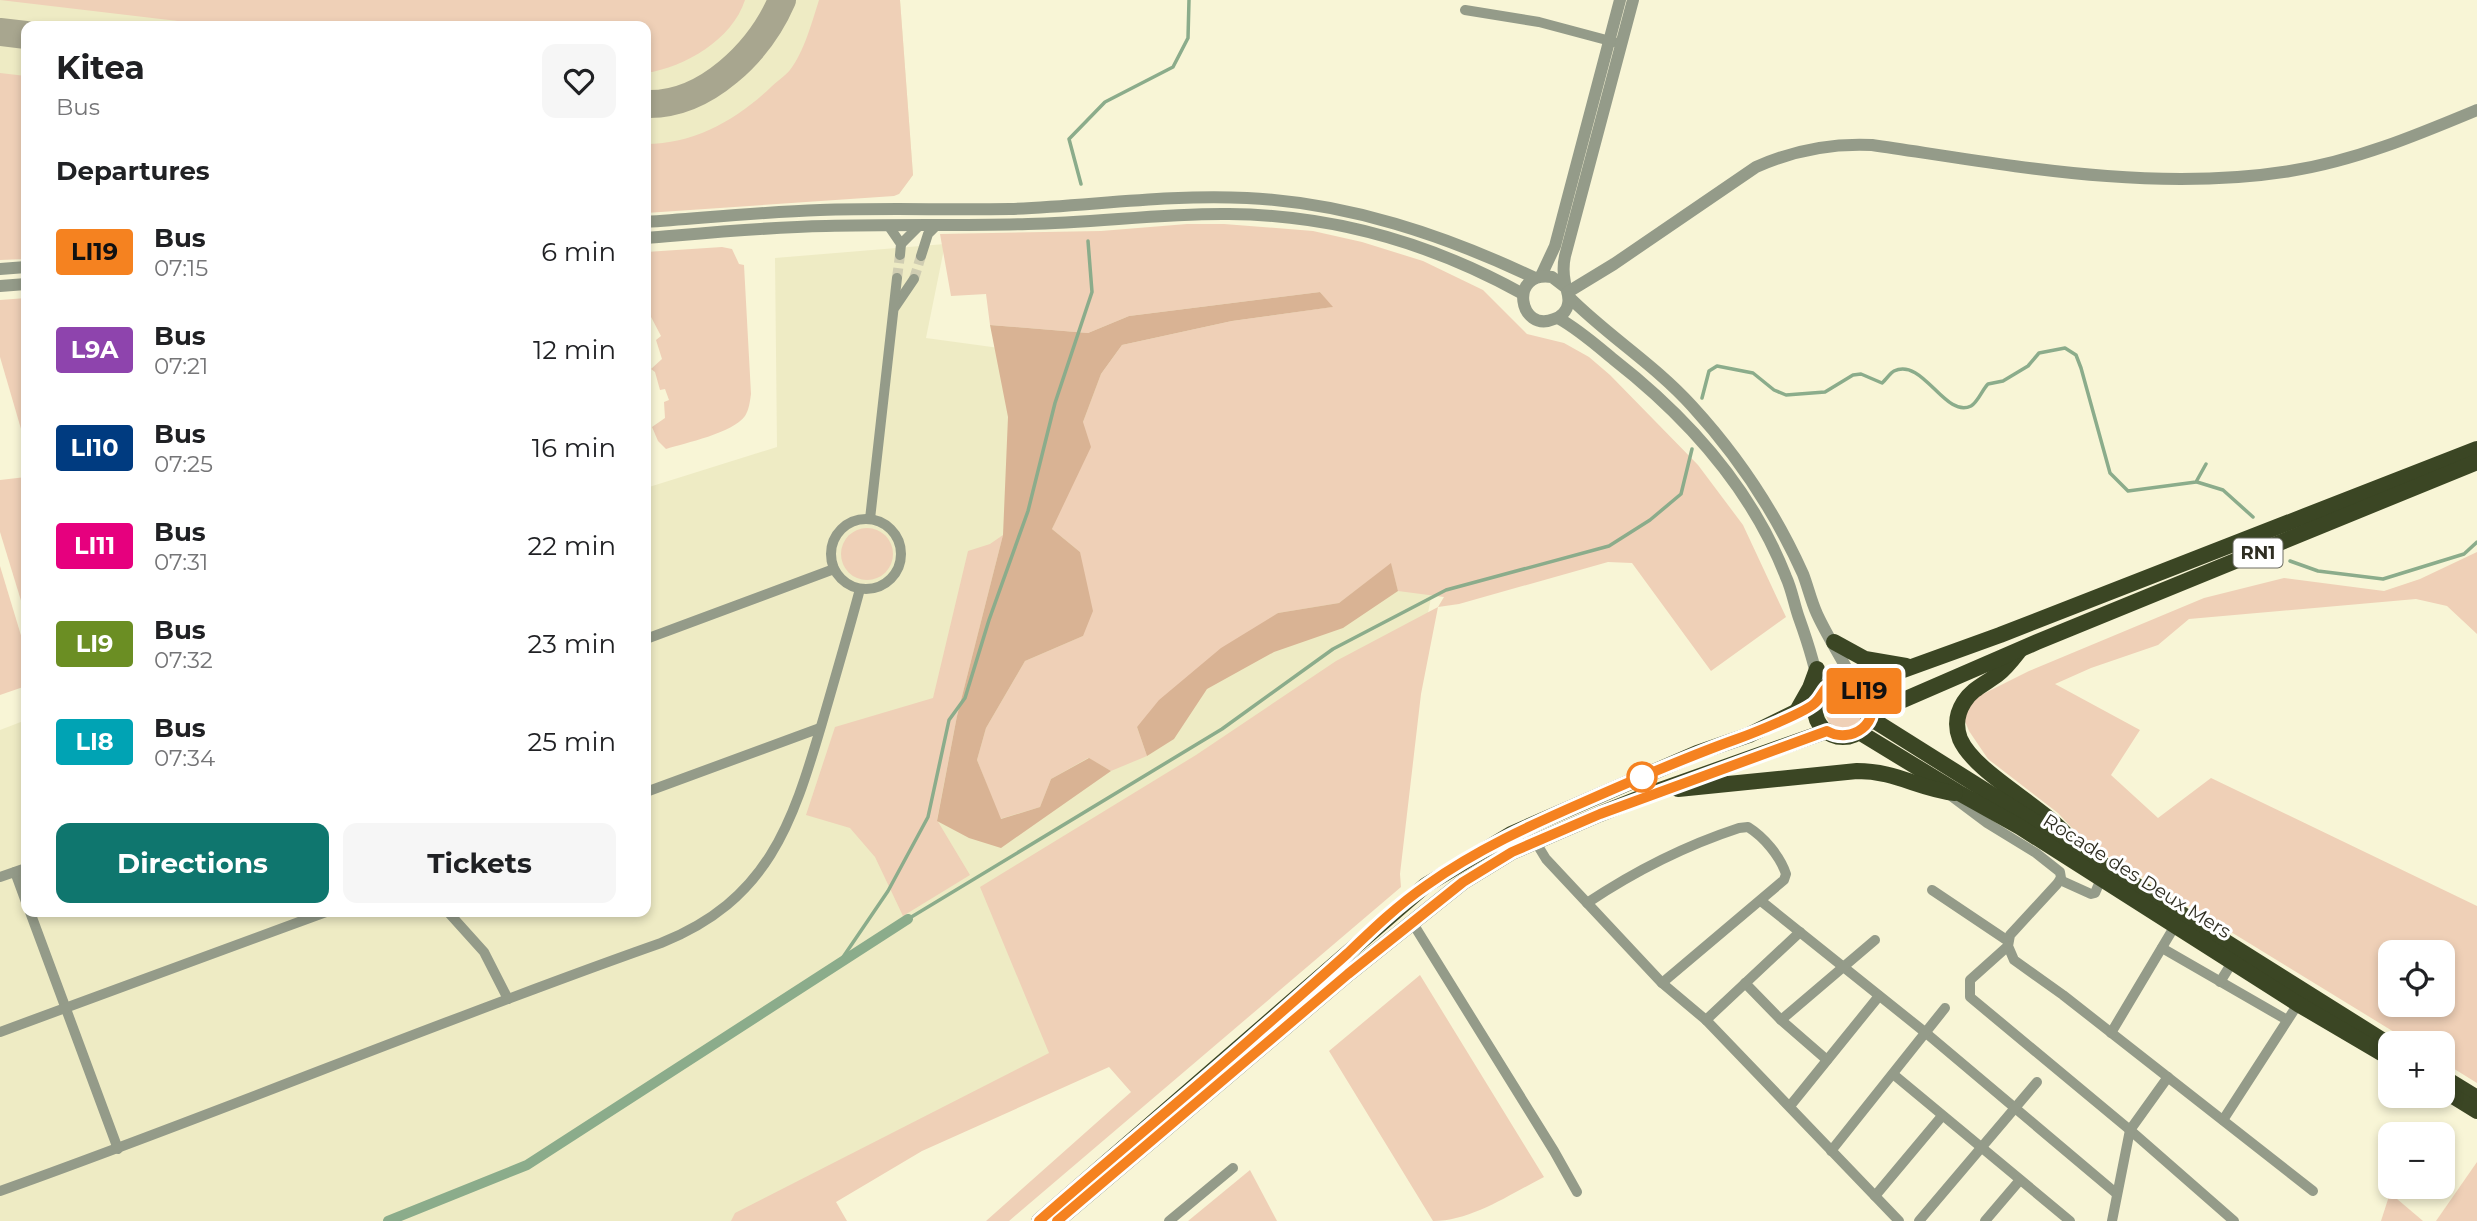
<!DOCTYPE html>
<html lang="en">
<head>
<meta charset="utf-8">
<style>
	:root { --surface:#fff; --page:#f6f6f6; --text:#202124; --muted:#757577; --accent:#0f766e }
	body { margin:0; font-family:Montserrat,sans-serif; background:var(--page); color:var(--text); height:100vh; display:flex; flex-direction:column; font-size:26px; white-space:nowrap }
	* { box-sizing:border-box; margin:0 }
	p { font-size:23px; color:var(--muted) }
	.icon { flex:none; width:38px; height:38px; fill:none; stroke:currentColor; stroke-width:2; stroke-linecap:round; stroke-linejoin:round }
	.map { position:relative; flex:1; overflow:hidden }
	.side { position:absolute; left:21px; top:21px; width:630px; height:896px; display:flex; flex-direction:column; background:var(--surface); border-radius:14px; box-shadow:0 4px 10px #0003 }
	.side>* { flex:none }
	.badge { padding:0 14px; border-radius:5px; font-size:24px; line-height:46px }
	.fabs { position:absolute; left:2378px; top:940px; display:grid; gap:14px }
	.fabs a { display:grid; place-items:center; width:77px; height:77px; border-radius:14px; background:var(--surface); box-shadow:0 4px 10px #0003; font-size:35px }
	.map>.badge { position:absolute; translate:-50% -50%; box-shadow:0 0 0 4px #fff }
	h2 { padding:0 35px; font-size:26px; line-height:63px }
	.round { display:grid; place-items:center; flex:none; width:74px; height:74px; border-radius:14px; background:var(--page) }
	.headline { display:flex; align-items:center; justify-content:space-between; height:119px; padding:0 35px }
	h1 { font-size:33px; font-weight:700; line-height:52px }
	.cta { display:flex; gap:14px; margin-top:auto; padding:14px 35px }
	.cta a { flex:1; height:80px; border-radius:14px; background:var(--accent); color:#fff; font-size:28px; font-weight:700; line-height:80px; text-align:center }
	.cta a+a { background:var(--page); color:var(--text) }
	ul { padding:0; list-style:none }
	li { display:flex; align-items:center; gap:21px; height:98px; padding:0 35px }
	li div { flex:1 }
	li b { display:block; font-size:26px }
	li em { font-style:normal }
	li .badge { min-width:77px; font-weight:700; text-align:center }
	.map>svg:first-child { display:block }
	.built { fill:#eeebc4 }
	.green { fill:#efd0b7; fill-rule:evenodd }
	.forest { fill:#d9b394 }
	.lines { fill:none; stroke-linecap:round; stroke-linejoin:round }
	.stream { stroke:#8bac8b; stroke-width:3.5 }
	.canal { stroke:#8bac8b; stroke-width:10 }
	.taxiway { stroke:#a8a68f; stroke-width:28 }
	.minor-tunnel { stroke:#d0cdb2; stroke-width:10; stroke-dasharray:10 5; stroke-linecap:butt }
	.minor { stroke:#949b89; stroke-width:10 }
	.tertiary { stroke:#949b89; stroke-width:12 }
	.trunk { stroke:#3b4624; stroke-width:16 }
	.line-casing { stroke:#fff; stroke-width:16 }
	.line { stroke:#f58220; stroke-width:10 }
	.stop-dot { fill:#fff; stroke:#f58220; stroke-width:3.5 }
	.labels { text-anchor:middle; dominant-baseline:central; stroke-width:6; stroke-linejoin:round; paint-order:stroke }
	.shield { fill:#fff; stroke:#6d6d64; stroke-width:2 }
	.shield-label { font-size:18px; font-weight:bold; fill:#2f2e22 }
	.street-label { font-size:19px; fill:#2f2e22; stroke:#fff }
</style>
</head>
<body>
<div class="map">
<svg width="2477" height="1221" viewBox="0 0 2477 1221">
	<rect width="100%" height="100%" fill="#f8f5d6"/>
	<!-- built -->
	<g class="built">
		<path d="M0,0H900L913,175L899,194L646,197V26H26V207H0Z"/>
		<path d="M945,244L926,338L1014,350L1457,469L1428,613L1392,884L746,1221H0V730L26,720V912H646V488L777,447L775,258Z"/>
	</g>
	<!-- green -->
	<g class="green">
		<path d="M0,0H745C732,40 685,67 646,73V26H220Z"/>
		<path d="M819,0H900L913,175L899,194L894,196L646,213V144C694,144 736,120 770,88C776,82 785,76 790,70C804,52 812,22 819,0Z"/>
		<path d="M0,73L26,76V259L0,260Z"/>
		<path d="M1187,224H1224L1313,231L1362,242L1423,261L1483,290L1527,334L1564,343L1589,357L1610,375L1698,465L1743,525L1786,617L1711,671L1632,563L1608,562L1459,604L1438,607L1421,694L1400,874L1401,887L1009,1221H986L1131,1092L1109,1067L922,1151L836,1202L847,1221H731L735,1213L1049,1053L980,887L1196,755L1336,661L1438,607L1444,597L1398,591L1391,564L1339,603L1278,613L1137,727L1147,756L1111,771L1088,758L1051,779L1040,807L1000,819L977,760L986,728L1025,661L1083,636L1080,552L1052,529L1065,498L1083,422L1101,374L1122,345L1232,321L1332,307L1320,292L1129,316L1088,333L990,325L986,294L951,296L940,234L1101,231Z"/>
		<path d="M722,247L732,249L739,264L744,265L751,394C750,401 749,410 745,416C733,433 685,443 666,449L658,441L652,427L665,418L664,402L669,400L665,389L660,390L655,372L651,369L662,359L656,340L661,336L650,315L646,316V252Z"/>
		<path d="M26,298V446L0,357V300Z"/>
		<path d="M26,477V617L0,532V480Z"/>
		<circle cx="867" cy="554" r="26"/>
		<path d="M1003,535L957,716L937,820L970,875L903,916L875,857L850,828L806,815L835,727L933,698L968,551L990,544Z"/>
		<path d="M2477,552V634L2447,606L2416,599L2189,619L2158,645L2091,668L2055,684L2140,730L2111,775L2158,818L2211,778L2477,906V1083L2443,1062V1043H2412L2086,843L2058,813L1988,759L1969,731L1960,709L1979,696L2029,671L2204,598L2284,578L2384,591L2420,579ZM2390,952H2443V1004H2390Z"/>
		<path d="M0,566L26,652V686L0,695Z"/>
		<circle cx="1845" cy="712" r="19"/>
		<path d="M1420,975L1544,1177C1510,1194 1472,1221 1433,1221L1329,1051Z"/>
		<path d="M2477,1162V1221H2436Z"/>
		<path d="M1250,1170L1277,1221H1188Z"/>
		<path d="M2390,1193L2423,1221H2381Z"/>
	</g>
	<!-- forest -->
	<g class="forest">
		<path d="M1320,292L1333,307L1232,321L1122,345L1101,374L1083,422L1091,447L1052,529L1080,552L1093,611L1083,636L1025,661L986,728L977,760L1001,819L1040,807L1051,779L1089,758L1111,771L1001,848L969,838L937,821L957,716L1003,535L1008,417L990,325L1088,333L1129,316Z"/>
		<path d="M1391,563L1398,591L1343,628L1274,652L1207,689L1174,739L1147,756L1137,727L1159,700L1221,648L1278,613L1339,603Z"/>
	</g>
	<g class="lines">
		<!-- stream -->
		<g class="stream">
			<path d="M1081,184L1069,139L1105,102L1173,67L1188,38L1189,0"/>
			<path d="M1702,398L1709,371L1717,366L1753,373L1774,390L1786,395L1825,392L1853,375L1861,374L1882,383C1886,380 1890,373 1894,371C1923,357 1945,419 1971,406C1978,402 1982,390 1988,384L2003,381L2028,366L2039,353L2065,348L2076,355L2081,368L2110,473L2128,491L2196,482L2206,464"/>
			<path d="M2197,482L2223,490L2253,517"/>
			<path d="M2290,561L2318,571L2383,579L2464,554L2477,542"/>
			<path d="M908,919L1222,729L1333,649L1446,590L1609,546L1650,520L1681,494L1692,449"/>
			<path d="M839,963L888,891L928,817L949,720L965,698L989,620L1028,511L1055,403L1092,292L1088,241"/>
		</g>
		<!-- canal -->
		<path class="canal" d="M388,1221L527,1165L908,919"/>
		<!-- taxiway -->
		<g class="taxiway">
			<path d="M0,32L26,35"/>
			<path d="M646,104C706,106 760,51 782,0"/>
		</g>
		<!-- minor-tunnel -->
		<g class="minor-tunnel">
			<path d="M897,278L900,255"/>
			<path d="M914,279L921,256"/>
		</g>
		<!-- minor -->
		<g class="minor">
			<path d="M1465,10L1539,22L1614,42"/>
			<path d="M888,225L901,244L900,255"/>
			<path d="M901,244L920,225"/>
			<path d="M921,256L928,234L937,225"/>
			<path d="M895,307L914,279"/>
			<path d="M870,519L897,278"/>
			<circle cx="866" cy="554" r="35"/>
			<path d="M646,639L834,569"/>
			<path d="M646,792L820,728"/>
			<path d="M1947,793L1987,823L2036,853L2060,872L2061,878L2057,884L2010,935L2008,946L2014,960L2063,995L2313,1191"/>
			<path d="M1535,841L1546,859L1662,983L1706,1020L1899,1221"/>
			<path d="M15,872L26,902"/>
			<path d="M0,877L26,868"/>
			<path d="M2060,880L2091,894L2095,893L2101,879"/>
			<path d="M1932,890L2008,941"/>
			<path d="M1761,901L1926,1033L2117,1194"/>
			<path d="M1587,903C1635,871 1684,846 1739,828L1748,827C1764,837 1780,856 1786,874L1784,880L1662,983"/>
			<path d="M30,912L118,1149"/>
			<path d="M448,912L484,952L508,999"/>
			<path d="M1412,922L1554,1151L1577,1192"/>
			<path d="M2008,946L1970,980V997L2130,1130L2234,1221"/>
			<path d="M2162,948L2287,1020"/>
			<path d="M2220,982L2233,961"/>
			<path d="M1745,983L1781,1020L1827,1060"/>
			<path d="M1706,1020L1800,932"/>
			<path d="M1781,1020L1875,940"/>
			<path d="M0,1032L326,912"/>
			<path d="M2111,1033L2176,924"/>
			<path d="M1893,1074L2070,1221"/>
			<path d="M1790,1106L1879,996"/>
			<path d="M2223,1120L2298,1004"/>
			<path d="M1831,1151L1945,1008"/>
			<path d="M0,1191C222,1112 439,1021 661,943C768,900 792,825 822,723C835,678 848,634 860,589"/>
			<path d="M1875,1196L1942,1116"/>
			<path d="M1169,1221L1233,1168"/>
			<path d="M1919,1221L2037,1082"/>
			<path d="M1985,1221L2020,1180"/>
			<path d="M2112,1221L2130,1130L2168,1077"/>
		</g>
		<!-- tertiary -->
		<g class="tertiary">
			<path d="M646,222C704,218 762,212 820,210C883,208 947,210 1010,209C1089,206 1168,194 1247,198C1349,203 1444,235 1535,278"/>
			<path d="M646,238C706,233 766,227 826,226C893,224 961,226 1028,224C1095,223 1162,213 1229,214C1333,215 1433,244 1523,294"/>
			<path d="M0,269L26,267"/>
			<path d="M1541,276L1555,246L1620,0"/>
			<path d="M0,286L26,284"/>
			<path d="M1565,287L1552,277C1508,270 1519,334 1554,319C1561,317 1567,311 1568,304C1570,296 1566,290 1565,283C1563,273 1563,265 1565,256L1633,0"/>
			<path d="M1568,292L1614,264L1756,167C1794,150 1831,143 1872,145C2009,165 2151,193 2290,171C2355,161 2417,135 2477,110"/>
			<path d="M1569,297C1608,336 1655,365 1692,406C1738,456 1775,512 1803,574C1808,587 1811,601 1817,614C1828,638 1843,660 1855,684"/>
			<path d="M1558,318C1578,329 1595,344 1613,359C1686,416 1752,489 1786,577C1792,590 1794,604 1799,618C1808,643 1816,667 1820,694"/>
		</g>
		<!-- trunk -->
		<g class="trunk">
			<path d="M1834,642L1865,659L1906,666"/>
			<path d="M2019,651C2012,660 2006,668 1997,675C1985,684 1972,689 1964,702C1957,713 1955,726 1960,739C1975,773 2041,805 2068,837"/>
			<circle cx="1843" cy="709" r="28"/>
			<path d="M1859,686L2000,635L2477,449"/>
			<path d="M1797,711L1810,688L1817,669"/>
			<path d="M1871,714L2037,642L2477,462"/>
			<path d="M1870,718L2390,1045"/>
			<path d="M1859,732L1961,794L2020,827L2298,1004L2390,1058"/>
			<path d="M1678,789L1857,771C1896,771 1919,789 1955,793"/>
			<path d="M2443,1077L2477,1098"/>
			<path d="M2443,1090L2477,1111"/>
			<path d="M1039,1221L1426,885L1511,834L1697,753L1749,735L1816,702"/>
			<path d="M1057,1221L1348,974L1463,882L1512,852L1600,814L1660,790L1827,731"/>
		</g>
	</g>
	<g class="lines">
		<!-- line casing -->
		<g class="line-casing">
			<path id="line" d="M1039,1221C1113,1156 1189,1094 1262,1029C1291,1004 1320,978 1348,953C1373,929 1398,905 1427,885C1476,850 1531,825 1586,801C1636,779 1686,757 1737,739C1751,734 1809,711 1816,702C1823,695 1823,687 1834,683C1847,679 1860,684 1867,695C1884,722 1851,745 1827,731L1600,814L1512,852L1463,882L1348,974L1057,1221"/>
		</g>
		<!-- line -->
		<use href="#line" class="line"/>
	</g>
	<!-- markers -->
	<circle class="stop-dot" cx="1642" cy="777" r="14"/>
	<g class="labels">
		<!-- shield labels -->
		<rect class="shield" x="2233.5" y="538.5" width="49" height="29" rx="5"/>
		<g class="shield-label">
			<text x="2258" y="553">RN1</text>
		</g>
		<!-- street labels -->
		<g class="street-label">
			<text transform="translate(2137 876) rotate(32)">Rocade des Deux Mers</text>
		</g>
	</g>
</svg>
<div class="fabs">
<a><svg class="icon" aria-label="locate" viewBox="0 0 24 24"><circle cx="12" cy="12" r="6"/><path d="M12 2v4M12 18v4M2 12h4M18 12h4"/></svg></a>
<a>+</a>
<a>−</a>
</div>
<b class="badge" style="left:1864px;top:691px;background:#f58220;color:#111">LI19</b>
<section class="side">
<div class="headline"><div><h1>Kitea</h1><p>Bus</p></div><a class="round"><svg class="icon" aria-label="heart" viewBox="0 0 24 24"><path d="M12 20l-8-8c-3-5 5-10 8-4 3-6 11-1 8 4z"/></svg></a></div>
<h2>Departures</h2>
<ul>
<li><span class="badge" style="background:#f58220;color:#111">LI19</span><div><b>Bus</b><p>07:15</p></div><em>6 min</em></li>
<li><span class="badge" style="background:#8e44ad;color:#fff">L9A</span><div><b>Bus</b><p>07:21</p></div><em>12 min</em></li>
<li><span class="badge" style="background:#003b80;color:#fff">LI10</span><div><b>Bus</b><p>07:25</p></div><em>16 min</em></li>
<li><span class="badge" style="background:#e6007e;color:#fff">LI11</span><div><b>Bus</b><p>07:31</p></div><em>22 min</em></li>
<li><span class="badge" style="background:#6b8e23;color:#fff">LI9</span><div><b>Bus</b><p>07:32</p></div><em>23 min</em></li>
<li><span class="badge" style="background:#00a3b4;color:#fff">LI8</span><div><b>Bus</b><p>07:34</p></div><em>25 min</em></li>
</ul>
<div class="cta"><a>Directions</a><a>Tickets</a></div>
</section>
</div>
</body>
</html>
